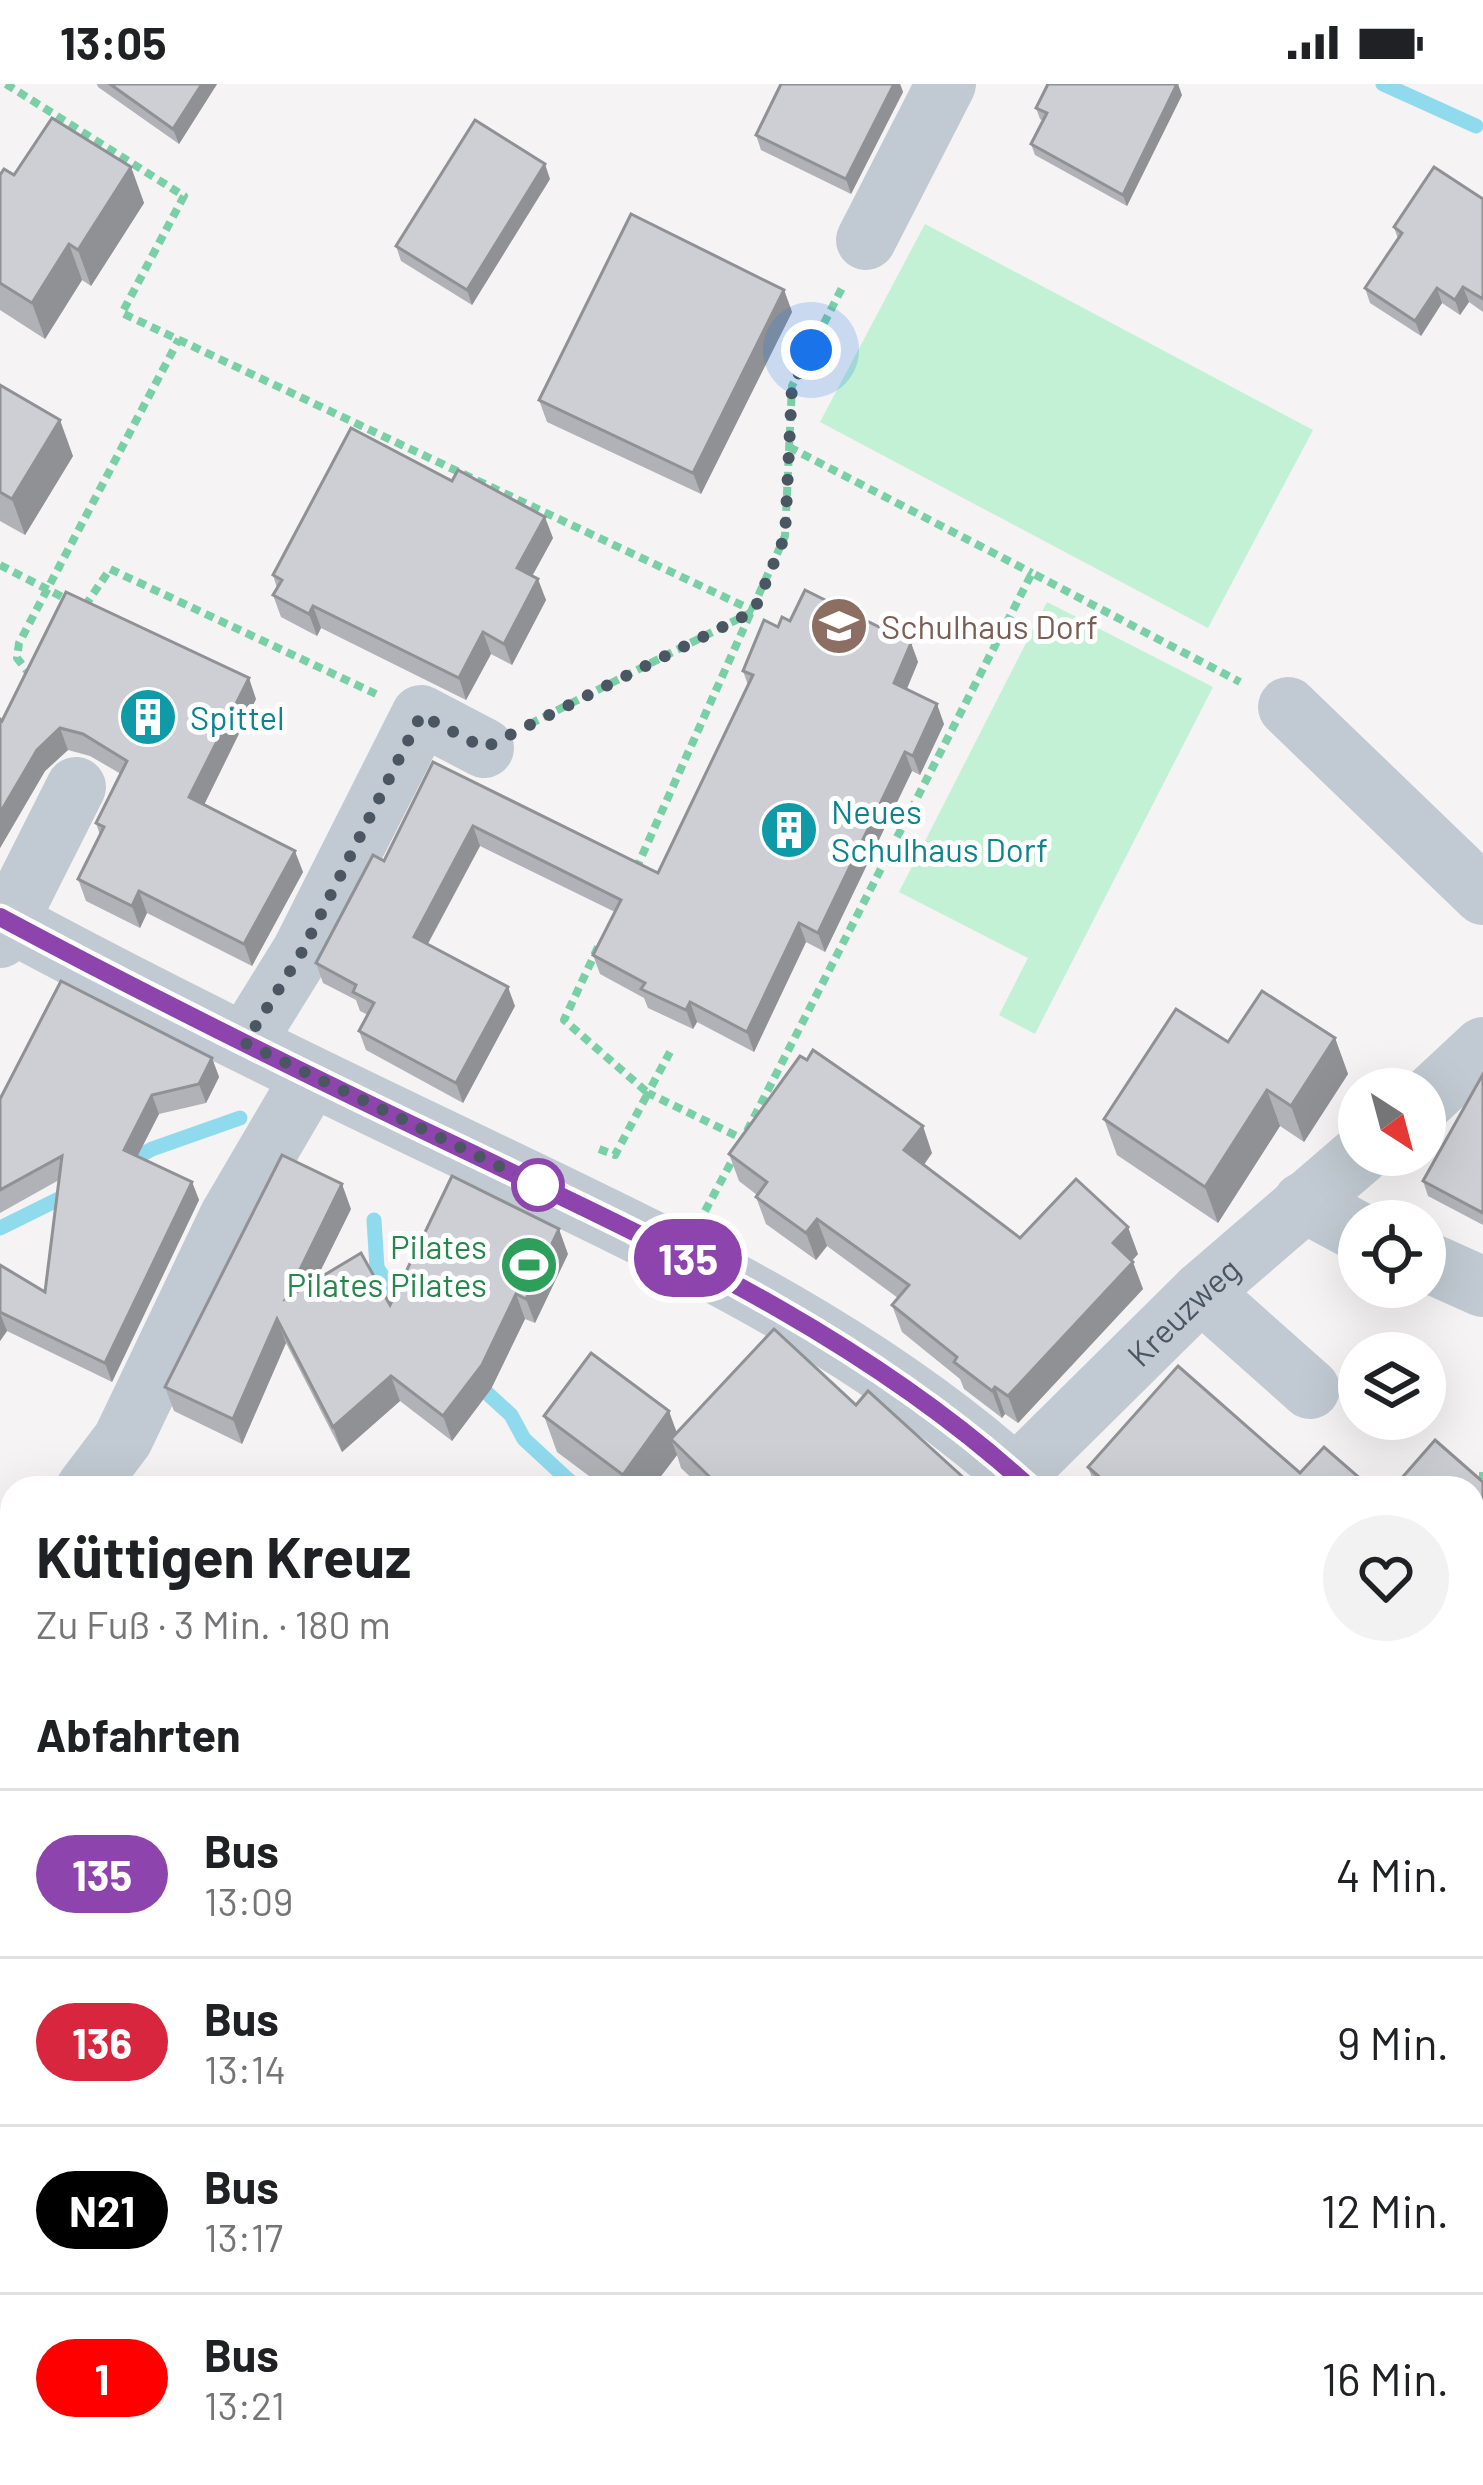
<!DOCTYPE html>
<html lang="de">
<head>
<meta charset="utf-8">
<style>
	:root { --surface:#fff; --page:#f2f2f2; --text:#202124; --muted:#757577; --line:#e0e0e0 }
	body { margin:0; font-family:Barlow,sans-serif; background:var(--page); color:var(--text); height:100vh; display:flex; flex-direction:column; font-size:45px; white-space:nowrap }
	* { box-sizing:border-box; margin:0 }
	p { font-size:39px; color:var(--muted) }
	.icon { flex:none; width:66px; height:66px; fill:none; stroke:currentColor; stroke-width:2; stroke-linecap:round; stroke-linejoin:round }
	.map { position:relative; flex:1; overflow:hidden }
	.side { position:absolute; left:0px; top:1392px; width:1485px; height:1011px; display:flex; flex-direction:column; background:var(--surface); border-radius:36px 36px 0 0; box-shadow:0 12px 48px #0002 }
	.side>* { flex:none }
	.badge { padding:0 24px; border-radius:39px; font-size:42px; line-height:78px }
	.needle { width:78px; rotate:144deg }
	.buttons { position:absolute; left:1338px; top:984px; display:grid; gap:24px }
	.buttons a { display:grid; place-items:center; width:108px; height:108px; border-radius:50%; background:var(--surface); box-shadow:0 12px 48px #0002; font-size:60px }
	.you { position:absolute; width:60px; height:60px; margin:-30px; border:9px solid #fff; border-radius:50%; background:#1a73e8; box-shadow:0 0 0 18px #1a73e833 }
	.map>.badge { position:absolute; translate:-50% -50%; box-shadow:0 0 0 6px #fff }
	h2 { padding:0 36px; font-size:45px; line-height:108px }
	.round { display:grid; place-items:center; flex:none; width:126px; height:126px; border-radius:63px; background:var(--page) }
	.headline { display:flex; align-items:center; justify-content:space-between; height:204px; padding:0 36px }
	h1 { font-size:57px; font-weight:700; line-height:90px }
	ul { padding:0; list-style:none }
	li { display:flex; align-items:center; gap:36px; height:168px; padding:0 36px; border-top:3px solid var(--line) }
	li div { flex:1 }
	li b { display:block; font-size:45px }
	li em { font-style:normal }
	li .badge { min-width:132px; font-weight:700; text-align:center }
	.status { display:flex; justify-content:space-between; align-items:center; height:84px; padding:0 60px; background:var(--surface); direction:ltr }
	.status svg { height:33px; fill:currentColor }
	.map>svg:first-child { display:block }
	.park { fill:#c3f1d5 }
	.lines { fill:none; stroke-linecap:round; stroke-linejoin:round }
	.stream { stroke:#90daee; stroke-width:15 }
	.path { stroke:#7ad0a6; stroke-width:8; stroke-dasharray:9 6; stroke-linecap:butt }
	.minor { stroke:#c1cad2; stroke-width:60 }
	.wall { fill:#b0b2b7 }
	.shaded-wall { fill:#909195 }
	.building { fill:#cdcfd5; stroke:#909195; stroke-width:3 }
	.line-casing { stroke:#fff; stroke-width:27 }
	.line { stroke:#8e44ad; stroke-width:18 }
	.walk { stroke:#4a5661; stroke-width:12; stroke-dasharray:0 21.6 }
	.stop-dot { fill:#fff; stroke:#8e44ad; stroke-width:6 }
	.labels { text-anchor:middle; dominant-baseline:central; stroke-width:10; stroke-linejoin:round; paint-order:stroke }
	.education-label { font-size:33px; fill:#785e54; stroke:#fff; text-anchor:start }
	.culture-label { font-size:33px; fill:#0d838f; stroke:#fff; text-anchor:start }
	.leisure-label { font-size:33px; fill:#27864d; stroke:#fff; text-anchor:end }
	.street-label { font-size:33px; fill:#4a5661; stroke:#fff }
</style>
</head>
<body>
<div class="status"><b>13:05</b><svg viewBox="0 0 49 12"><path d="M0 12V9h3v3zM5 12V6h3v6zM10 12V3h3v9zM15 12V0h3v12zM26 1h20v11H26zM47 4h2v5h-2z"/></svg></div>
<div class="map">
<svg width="1483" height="2401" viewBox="0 0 1483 2401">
	<rect width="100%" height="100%" fill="#f5f3f3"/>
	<!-- park -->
	<g class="park">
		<path d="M925,140L1313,346L1208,544L820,338Z"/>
		<path d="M1047,518L1213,603L1035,950L999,931L1028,874L899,808Z"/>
	</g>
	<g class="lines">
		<!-- stream -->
		<g class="stream">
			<path d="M1383,0L1476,42"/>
			<path d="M121,1082L152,1065L240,1034"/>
			<path d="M374,1136L377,1184L406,1227"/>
			<path d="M0,1144L73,1108"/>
			<path d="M476,1299L511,1331L524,1355L577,1404"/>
		</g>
		<!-- path -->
		<g class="path">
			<path d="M6,0L184,112L122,229L754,527"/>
			<path d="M789,363L1032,489"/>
			<path d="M0,481L72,518"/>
			<path d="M85,522L110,485L376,610"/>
			<path d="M31,592L17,574L19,559L179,255"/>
			<path d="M530,640L752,528"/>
			<path d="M636,785L785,452L792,302L843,202"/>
			<path d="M598,863L564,936L648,1009L615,1071L599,1065"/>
			<path d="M670,968L648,1009L743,1055"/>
			<path d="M747,1047L1032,489L1240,598"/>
			<path d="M705,1127L735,1071"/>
			<path d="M1483,1388V1395"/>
			<path d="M1473,1826L1483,1815"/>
		</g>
		<!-- minor -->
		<g class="minor">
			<path d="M866,156L946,0"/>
			<path d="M1288,623L1483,811"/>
			<path d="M0,833C157,918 318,996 480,1073C675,1167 869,1256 1030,1404"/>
			<path d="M0,854L76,703"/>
			<path d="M245,959L302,867L421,631L484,664"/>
			<path d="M1425,1017L1483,963"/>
			<path d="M1303,1118L1359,1148"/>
			<path d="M1425,1177L1483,1203"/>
			<path d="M1201,1208L1310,1305"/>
			<path id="s1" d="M1016,1391L1201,1208L1360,1071"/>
			<path d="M86,1404L123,1355L229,1133L311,993"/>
			<path d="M0,1516L12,1500"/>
			<path d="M0,1624L12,1631"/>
			<path d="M1473,1909L1483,1918"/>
			<path d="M0,2187L12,2197"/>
			<path d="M1473,2357L1483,2361"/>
			<path d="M600,2391L604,2401"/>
			<path d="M1043,2391L1088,2401"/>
			<path d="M1287,2391L1314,2401"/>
			<path d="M376,2401L378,2391"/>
			<path d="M896,2401L904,2391"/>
			<path d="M1202,2401V2391"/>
		</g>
	</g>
	<!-- wall -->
	<g class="wall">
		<path d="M97,0H217L179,60L98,3Z"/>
		<path d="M781,0H900L903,8L851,110L761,66L756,51Z"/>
		<path d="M1182,11L1127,122L1035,71L1031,60L1043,37L1040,35L1036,24Z"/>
		<path d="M131,83L144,119L91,202L82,196L45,255L0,226V91Z"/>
		<path d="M550,95L472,221L401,177L396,162Z"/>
		<path d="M1483,115V228L1469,218L1460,231L1442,219L1421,252L1370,219L1365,204L1398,155L1394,143Z"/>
		<path d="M784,206L792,228L701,410L547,338L539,316Z"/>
		<path d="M0,301L73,372L25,451L0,437Z"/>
		<path d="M553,454L532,492L546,516L512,581L491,570L466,616L321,544L317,552L281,533L273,511L277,504L273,491Z"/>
		<path d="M790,537L911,559L918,578L907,605L944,640L920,691L912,687L825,868L806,858L754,968L697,938L693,945L648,924L644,914L600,890L593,871L615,828L480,762L428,860L515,922L463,1019L366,966L359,947L368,931L360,927L356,916L323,899L316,879L384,777L433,678L658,789L748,601L743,587L778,543Z"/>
		<path d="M256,615L204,721L303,788L252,882L147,829L140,844L86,817L78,795L100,751L96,739L121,690L90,672L68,666L45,687L0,764V635Z"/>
		<path d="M1335,954L1348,990L1304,1058L1280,1042L1218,1139L1117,1071L1104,1035L1228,958Z"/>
		<path d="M212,974L219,993L206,1019L159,1030L137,1072L192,1098L199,1116L112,1298L7,1247L0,1257V1181L45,1208L59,1096L0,1129V1015Z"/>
		<path d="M1483,990V1141L1428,1112L1423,1097Z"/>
		<path d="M932,1069L924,1081L1020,1154L1138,1170L1132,1177L1143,1205L1018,1339L1005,1330L1002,1334L964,1305L960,1295L902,1248L892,1221L898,1214L827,1162L816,1176L766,1140L756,1113L757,1111L739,1097L729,1070Z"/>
		<path d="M351,1125L316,1196L390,1221L568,1170L535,1239L525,1235L491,1305L452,1357L400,1317L342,1368L286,1259L242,1360L174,1327L165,1303Z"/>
		<path d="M856,1321L968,1404H702L681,1384L677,1371L652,1404H605L557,1368L544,1332L677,1348Z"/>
		<path d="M1088,1383L1300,1389L1371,1404H1096Z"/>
		<path d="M1483,1398V1821L1473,1812V1404Z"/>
		<path d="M12,1771V1858L0,1851V1791Z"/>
		<path d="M1483,1836V1876L1480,1874L1473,1854V1849Z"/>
		<path d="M0,1953L12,1963V2132L0,2122Z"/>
		<path d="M1473,1966L1483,1973V2142L1473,2134Z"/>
		<path d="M767,2391H849L851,2398L848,2401H779Z"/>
	</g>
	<!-- shaded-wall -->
	<g class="shaded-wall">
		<path d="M202,0H217L179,60L173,45Z"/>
		<path d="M894,0H900L903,8L851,110L846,95Z"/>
		<path d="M1178,0L1182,11L1127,122L1123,111Z"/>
		<path d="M545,80L550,95L472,221L467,206Z"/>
		<path d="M131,83L144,119L91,202L78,166Z"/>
		<path d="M69,160L82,196L45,255L32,219Z"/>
		<path d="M1463,203L1469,218L1460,231L1455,216Z"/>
		<path d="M1437,204L1442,219L1421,252L1415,237Z"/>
		<path d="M784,206L792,228L701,410L693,389Z"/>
		<path d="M60,336L73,372L25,451L12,415Z"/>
		<path d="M545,433L553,454L525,505L517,484Z"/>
		<path d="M538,495L546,516L512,581L504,560Z"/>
		<path d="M313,522L321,544L317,552L309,530Z"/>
		<path d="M483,548L491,570L466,616L459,594Z"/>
		<path d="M911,559L918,578L901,618L894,599Z"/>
		<path d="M249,594L256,615L197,735L189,713Z"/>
		<path d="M937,620L944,640L920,691L913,672Z"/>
		<path d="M60,644L68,666L45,687L0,764V729L37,666Z"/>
		<path d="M905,668L912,687L825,868L818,849Z"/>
		<path d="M473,742L480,762L421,872L414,853Z"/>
		<path d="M295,767L303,788L252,882L244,860Z"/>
		<path d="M139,807L147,829L140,844L132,822Z"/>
		<path d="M799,839L806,858L754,968L747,948Z"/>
		<path d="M508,903L515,922L463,1019L456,999Z"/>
		<path d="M690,918L697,938L693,945L686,926Z"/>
		<path d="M1335,954L1348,990L1304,1058L1291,1022Z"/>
		<path d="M212,974L219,993L206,1019L199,1000Z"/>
		<path d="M1267,1006L1280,1042L1218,1139L1205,1103Z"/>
		<path d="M152,1011L159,1030L131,1085L124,1066Z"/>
		<path d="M923,1042L932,1069L914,1094L904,1066Z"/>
		<path d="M192,1098L199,1116L112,1298L105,1279Z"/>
		<path d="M342,1100L351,1125L295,1238L286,1214Z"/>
		<path d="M817,1135L827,1162L816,1176L806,1149Z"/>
		<path d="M1128,1143L1138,1170L1123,1186L1113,1159Z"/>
		<path d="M559,1145L568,1170L535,1239L526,1215Z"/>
		<path d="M1133,1178L1143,1205L1018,1339L1008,1312Z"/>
		<path d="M516,1210L525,1235L491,1305L452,1357L443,1332Z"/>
		<path d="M0,1229L7,1247L0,1257Z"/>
		<path d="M277,1235L286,1259L242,1360L233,1335Z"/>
		<path d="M391,1292L400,1317L342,1368L333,1343Z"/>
		<path d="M995,1303L1005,1330L1002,1334L992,1307Z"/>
		<path d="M669,1327L682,1363L671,1355L677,1371L652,1404H627L623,1391Z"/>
		<path d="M840,2391H849L851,2398L848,2401H832Z"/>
	</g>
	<!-- building -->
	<g class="building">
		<path d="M110,0H202L173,45Z"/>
		<path d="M781,0H894L846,95L756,51Z"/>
		<path d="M1048,0H1177L1123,111L1031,60L1047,29L1036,24Z"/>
		<path d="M52,34L131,83L78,166L69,160L32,219L0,199V91L4,85L14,91Z"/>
		<path d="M475,36L545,80L467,206L396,162Z"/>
		<path d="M1434,83L1483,115V215L1463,203L1455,216L1437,204L1415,237L1365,204L1402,149L1394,143Z"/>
		<path d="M631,130L784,206L693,389L539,316Z"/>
		<path d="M0,301L60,336L12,415L0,408Z"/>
		<path d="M351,344L452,397L458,386L545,433L517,484L538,495L504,560L483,548L459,594L313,522L309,530L273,511L282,496L273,491Z"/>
		<path d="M805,506L911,559L894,599L937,620L913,672L905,668L818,849L799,839L747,948L690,918L686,926L641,905L645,899L593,871L621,816L473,742L414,853L508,903L456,999L359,947L374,919L353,908L356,901L316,879L373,771L384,777L433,678L658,789L753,591L743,587L764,536L778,543L782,533L790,537Z"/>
		<path d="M66,508L249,594L189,713L295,767L244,860L139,807L132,822L78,795L104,743L96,739L127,677L83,650L60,644L37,666L0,729V635L2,637Z"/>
		<path d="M61,897L212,974L199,1000L152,1011L124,1066L192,1098L105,1279L0,1228V1181L45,1208L62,1072L0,1106V1015Z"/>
		<path d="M1262,907L1335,954L1291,1022L1267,1006L1205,1103L1104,1035L1176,925L1228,958Z"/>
		<path d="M813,966L923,1042L904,1066L1020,1154L1076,1095L1128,1143L1113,1159L1133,1178L1008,1312L995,1303L992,1307L954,1278L957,1273L892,1221L909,1201L817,1135L806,1149L756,1113L767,1098L729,1070L800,972L807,976Z"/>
		<path d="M1483,990V1129L1423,1097Z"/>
		<path d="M282,1071L342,1100L286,1214L361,1169L390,1221L452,1092L559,1145L526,1215L516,1210L482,1281L443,1332L391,1292L333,1343L277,1235L233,1335L165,1303Z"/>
		<path d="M774,1245L856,1321L868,1307L965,1395L957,1404H721L671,1355Z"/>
		<path d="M591,1269L669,1327L623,1391L544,1332Z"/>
		<path d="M1178,1282L1300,1389L1324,1363L1371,1404H1112L1088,1383Z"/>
		<path d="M1435,1356L1483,1398V1724L1476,1732L1483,1737V1805L1473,1796V1404H1393Z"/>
		<path d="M12,1771V1832L0,1824V1791Z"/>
		<path d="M1483,1836V1859L1473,1851Z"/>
		<path d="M0,1953L12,1963V2122L0,2112Z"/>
		<path d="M1473,1966L1483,1973V2121L1473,2114Z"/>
		<path d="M29,2391H57L69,2401H21Z"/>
		<path d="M779,2391H840L832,2401H791Z"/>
		<path d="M909,2391H931L961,2401H905Z"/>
	</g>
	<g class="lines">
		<!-- line casing -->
		<g class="line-casing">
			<path id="line" d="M0,833C155,916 313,994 471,1069C669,1164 866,1254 1030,1404"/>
		</g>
		<!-- line -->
		<use href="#line" class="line"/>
		<!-- walk -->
		<path class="walk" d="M538,1101L245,959L302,868L421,631L484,664L754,527L785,452L792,302L811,266"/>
	</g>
	<!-- icons -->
	<defs>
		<g id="school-disc" transform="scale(3)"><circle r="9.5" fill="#8d6e63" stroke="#fff"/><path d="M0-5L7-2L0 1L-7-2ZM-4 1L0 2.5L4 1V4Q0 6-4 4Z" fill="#fff"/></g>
		<g id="building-disc" transform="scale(3)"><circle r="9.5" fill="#0f9aa8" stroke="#fff"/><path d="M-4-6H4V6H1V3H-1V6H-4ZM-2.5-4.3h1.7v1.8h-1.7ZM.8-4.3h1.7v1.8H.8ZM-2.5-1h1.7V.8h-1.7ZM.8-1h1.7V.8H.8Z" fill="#fff"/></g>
		<g id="stadium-disc" transform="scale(3)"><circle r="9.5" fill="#2e9e5b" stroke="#fff"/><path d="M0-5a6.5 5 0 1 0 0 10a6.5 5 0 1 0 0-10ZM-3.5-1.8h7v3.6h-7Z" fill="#fff"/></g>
	</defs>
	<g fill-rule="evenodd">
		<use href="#school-disc" x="839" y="542"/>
		<use href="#building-disc" x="148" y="633"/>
		<use href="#building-disc" x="789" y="746"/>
		<use href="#stadium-disc" x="529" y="1181"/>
	</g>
	<!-- markers -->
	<circle class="stop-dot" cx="538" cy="1101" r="24"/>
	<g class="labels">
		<!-- education labels -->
		<g class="education-label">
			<text x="881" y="542">Schulhaus Dorf</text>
		</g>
		<!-- culture labels -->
		<g class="culture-label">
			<text x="190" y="633">Spittel</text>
			<text x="831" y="727">Neues<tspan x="831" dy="38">Schulhaus Dorf</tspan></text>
		</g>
		<!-- leisure labels -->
		<g class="leisure-label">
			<text x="487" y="1162">Pilates<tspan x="487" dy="38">Pilates Pilates</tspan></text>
		</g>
		<!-- street labels -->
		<g class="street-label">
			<text stroke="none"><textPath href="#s1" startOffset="234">Kreuzweg</textPath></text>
		</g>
	</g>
</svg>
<div class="buttons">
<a><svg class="needle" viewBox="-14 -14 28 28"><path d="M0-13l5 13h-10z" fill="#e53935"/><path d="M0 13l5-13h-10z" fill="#757577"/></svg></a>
<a><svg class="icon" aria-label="locate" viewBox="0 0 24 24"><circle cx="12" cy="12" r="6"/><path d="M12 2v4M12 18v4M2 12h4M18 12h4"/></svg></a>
<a><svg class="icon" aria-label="layers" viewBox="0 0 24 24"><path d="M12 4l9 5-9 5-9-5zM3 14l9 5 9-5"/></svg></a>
</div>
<div class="you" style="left:811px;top:266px"></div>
<b class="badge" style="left:688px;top:1174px;background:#8e44ad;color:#fff">135</b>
<section class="side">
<div class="headline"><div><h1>Küttigen Kreuz</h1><p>Zu Fuß · 3 Min. · 180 m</p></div><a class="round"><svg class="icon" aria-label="heart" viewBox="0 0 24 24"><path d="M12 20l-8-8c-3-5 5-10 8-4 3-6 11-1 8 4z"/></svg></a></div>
<h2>Abfahrten</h2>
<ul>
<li><span class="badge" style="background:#8e44ad;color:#fff">135</span><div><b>Bus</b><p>13:09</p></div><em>4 Min.</em></li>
<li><span class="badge" style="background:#d7263d;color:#fff">136</span><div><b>Bus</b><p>13:14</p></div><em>9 Min.</em></li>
<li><span class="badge" style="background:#000;color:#fff">N21</span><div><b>Bus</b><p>13:17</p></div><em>12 Min.</em></li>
<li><span class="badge" style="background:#f00;color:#fff">1</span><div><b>Bus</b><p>13:21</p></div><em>16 Min.</em></li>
</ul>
</section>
</div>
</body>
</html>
